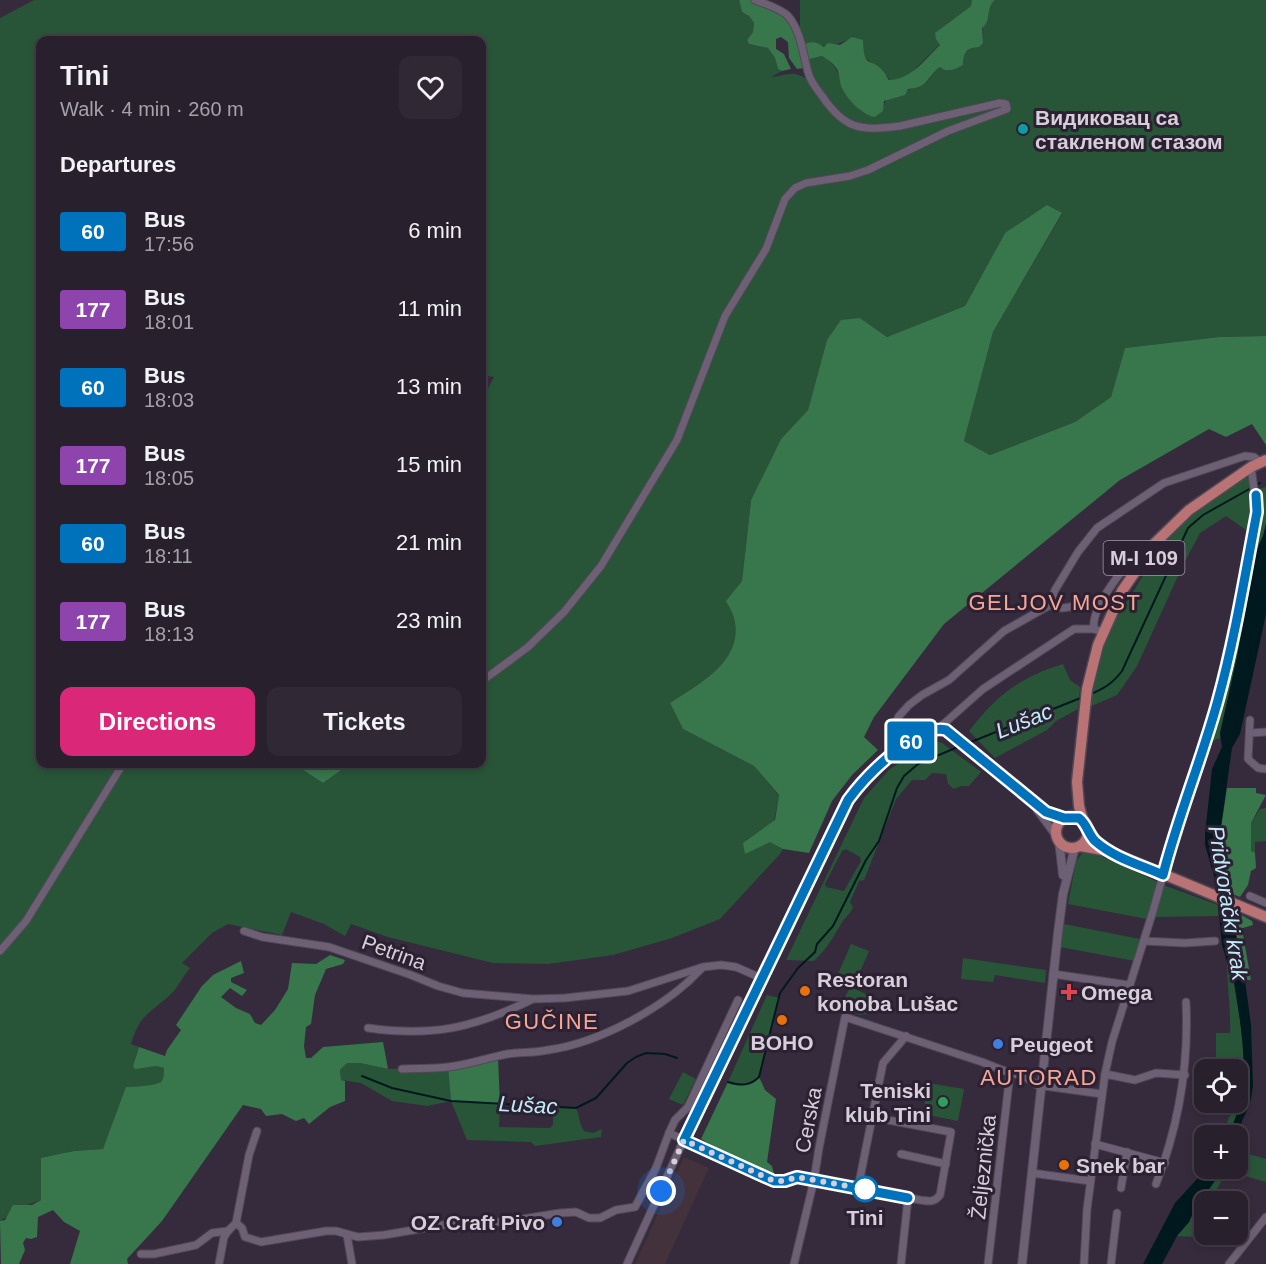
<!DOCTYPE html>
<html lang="en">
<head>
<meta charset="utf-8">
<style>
	:root { --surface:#28202d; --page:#302835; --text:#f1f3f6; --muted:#a5a3aa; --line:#443e49; --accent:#db2777 }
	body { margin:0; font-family:Helvetica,sans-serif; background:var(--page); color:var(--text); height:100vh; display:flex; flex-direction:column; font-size:22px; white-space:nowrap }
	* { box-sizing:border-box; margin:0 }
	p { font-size:20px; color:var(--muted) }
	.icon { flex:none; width:33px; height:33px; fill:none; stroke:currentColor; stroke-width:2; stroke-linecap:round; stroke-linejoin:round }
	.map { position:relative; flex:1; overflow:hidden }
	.details { position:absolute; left:36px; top:36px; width:450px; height:732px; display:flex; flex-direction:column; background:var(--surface); border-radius:12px; box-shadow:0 3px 9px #0003,0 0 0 2px var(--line) }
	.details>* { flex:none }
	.badge { padding:0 12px; border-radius:4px; font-size:21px; line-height:39px }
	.controls { position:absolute; left:1194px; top:1059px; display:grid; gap:12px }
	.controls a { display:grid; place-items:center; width:54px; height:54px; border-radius:12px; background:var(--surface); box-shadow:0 3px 9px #0003,0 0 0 2px var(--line); font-size:30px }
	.you { position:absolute; width:30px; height:30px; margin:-15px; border:4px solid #fff; border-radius:50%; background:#1a73e8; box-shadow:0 0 0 9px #1a73e833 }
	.map>.badge { position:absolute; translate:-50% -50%; box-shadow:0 0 0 3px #fff }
	h2 { padding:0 24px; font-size:22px; line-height:54px }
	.round { display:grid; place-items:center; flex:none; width:63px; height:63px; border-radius:12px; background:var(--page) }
	.headline { display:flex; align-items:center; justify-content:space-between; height:102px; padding:0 24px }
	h1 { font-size:28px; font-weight:700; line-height:45px }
	.cta { display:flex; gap:12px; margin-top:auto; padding:12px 24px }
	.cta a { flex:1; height:69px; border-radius:12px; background:var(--accent); color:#fff; font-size:24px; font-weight:700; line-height:69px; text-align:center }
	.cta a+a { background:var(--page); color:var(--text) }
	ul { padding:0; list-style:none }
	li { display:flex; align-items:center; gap:18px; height:78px; padding:0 24px }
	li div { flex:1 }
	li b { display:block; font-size:22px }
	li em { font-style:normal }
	li .badge { min-width:66px; font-weight:700; text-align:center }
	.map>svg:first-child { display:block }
	.industrial { fill:#43313b }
	.green { fill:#285537; fill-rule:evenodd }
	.forest { fill:#38764c }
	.water { fill:#00191e }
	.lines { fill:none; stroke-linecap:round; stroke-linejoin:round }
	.stream { stroke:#00191e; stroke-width:2 }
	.minor-casing { stroke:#514856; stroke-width:9 }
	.tertiary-casing { stroke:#514856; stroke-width:10 }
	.primary-casing { stroke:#514856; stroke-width:13 }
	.minor { stroke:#6d6074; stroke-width:7 }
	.tertiary { stroke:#6d6074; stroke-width:8 }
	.primary { stroke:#b97374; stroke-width:10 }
	.line-casing { stroke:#fff; stroke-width:14 }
	.line { stroke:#0072bc; stroke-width:9 }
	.walk { stroke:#d6cfda; stroke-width:6; stroke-dasharray:0 10.8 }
	.culture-dot { fill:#0f9aa8; stroke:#2c2132; stroke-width:2 }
	.food-dot { fill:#e8710a; stroke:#2c2132; stroke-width:2 }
	.health-dot { fill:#e0444e; stroke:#2c2132; stroke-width:2 }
	.shop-dot { fill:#3f7fe0; stroke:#2c2132; stroke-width:2 }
	.leisure-dot { fill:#2e9e5b; stroke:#2c2132; stroke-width:2 }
	.stop-dot { fill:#fff; stroke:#0072bc; stroke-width:3 }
	.labels { text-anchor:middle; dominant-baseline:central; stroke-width:6; stroke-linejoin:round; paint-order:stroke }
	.shield { fill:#2c2132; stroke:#a39ba8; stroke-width:1.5 }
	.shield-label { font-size:20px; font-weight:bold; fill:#d6cfda }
	.poi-label { font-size:21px; font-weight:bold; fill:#d6cfda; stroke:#2c2132; text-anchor:start }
	.street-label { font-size:21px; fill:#d6cfda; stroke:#2c2132 }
	.stop-label { font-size:21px; font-weight:bold; fill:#d6cfda; stroke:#2c2132 }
	.neighbourhood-label { font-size:22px; letter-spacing:1.5px; fill:#f7a696; stroke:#2c2132 }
	.water-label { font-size:22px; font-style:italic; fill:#bfecf7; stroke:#2c2132 }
</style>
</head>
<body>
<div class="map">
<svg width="1266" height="1264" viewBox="0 0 1266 1264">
	<rect width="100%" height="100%" fill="#362b3c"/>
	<!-- industrial -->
	<path class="industrial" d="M684,1157L709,1168L665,1264H635Z"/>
	<!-- green -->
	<g class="green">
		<path d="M34,0H739L742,12L749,16L754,23L753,32L747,40L749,44L768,48L775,58L778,69L782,71L771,77C779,77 787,73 795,74C813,77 833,108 844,122L884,129L1000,104L1006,106L868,169L794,188L766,249L725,315L676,440L600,566L564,611L527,646L482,680V390H487L494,377L482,375V40H40V764H122L26,920L0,949V18Z"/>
		<path d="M800,0H972L971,6L947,24L940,44L911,73L899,80H890L884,72L863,56V40C859,40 851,39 847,40C838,43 829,50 819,44L803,46L800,39Z"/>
		<path d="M995,0H1266V336L1219,337L1125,348L1111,397L1075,422L990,455L964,441L993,332L1062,214L1005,233L965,306L887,337L860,318L827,340L808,410L781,439L751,500L742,581L727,601C730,608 734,615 735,623C741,663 698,684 670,703L683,729L754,766L779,796L770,841L783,849L780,854L720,919L672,938L613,955L548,964L493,963L388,937L351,924L345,936L324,924L291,912L282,935L228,924L212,933L182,963L190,968C184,975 179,985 173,992C152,1013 140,1012 131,1044L139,1047L133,1066H156L165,1068L163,1080L108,1137L103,1149L73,1151L62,1154L41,1200L27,1205L0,1221V952L27,921L124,764H294L323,783L350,764H482V682L529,648L602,567L678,441L726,316L767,249L786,200L806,183L851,177L949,132L1006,112V103L900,125L867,127L845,121L811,77L806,60L822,56C835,64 839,72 842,87L883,106L887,99L927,82L935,71L940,67L949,71L963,65L962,56L964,53L974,47L983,38C981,26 986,7 995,0Z"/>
		<path d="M1247,477C1261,489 1253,518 1252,534L1226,516L1200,533L1183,565L1137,666L1117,695L1089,707L1095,670L1110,629L1165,540L1188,517L1240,479Z"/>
		<path d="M1266,487V524L1263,536L1251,562L1249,593L1237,657L1220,738L1205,744L1240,614L1258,489Z"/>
		<path d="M1063,664L1070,680L1080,687L1078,709L1056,721L1047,730L995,758L969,731C996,696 1020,677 1063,664Z"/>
		<path d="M934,741L942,743L981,772L969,786H961L954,789L948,784L946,774L932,773L925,780H912L896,799L864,880L859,881L850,902L853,907C851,912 848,915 844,919C834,935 829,947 814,961L786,960L864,798L890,769ZM846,849L860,857L861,861L844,891L826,887L825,884L842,851Z"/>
		<path d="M1266,808V841L1255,842V853L1251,852V823L1260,809Z"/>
		<path d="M1082,853H1094L1156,881L1157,885L1147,919L1068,904L1076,862Z"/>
		<path d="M1166,886L1218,905V916L1154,917L1163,887Z"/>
		<path d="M1064,924L1140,939L1135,961L1060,947Z"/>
		<path d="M851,944L869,951L853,988L874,998L866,1014L860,1015L844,1009L843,1002L850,987L835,981Z"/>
		<path d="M963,958L1046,970L1045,983L995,975L993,982L961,979Z"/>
		<path d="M1227,962L1232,970C1239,1015 1249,1060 1240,1105C1237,1115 1232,1126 1228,1135H1222L1235,1103L1238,1102L1240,1077L1239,1061L1216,1059V1033H1230C1231,1009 1227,986 1227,962Z"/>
		<path d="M767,995L779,998L759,1077C750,1086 741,1086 728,1082Z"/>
		<path d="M347,1063H360L388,1069L448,1067L451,1101L500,1105L499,1127L550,1128L553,1125V1108H576C580,1116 579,1124 584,1131L593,1133L602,1129L601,1137L535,1146L531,1142L467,1140L451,1101L427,1106L392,1101L361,1083L341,1080L340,1070Z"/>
		<path d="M683,1072L696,1079L683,1105L669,1099Z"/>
		<path d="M928,1083L964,1089L958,1121L923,1114Z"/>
		<path d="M1238,1151L1266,1159V1182L1228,1171L1209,1201L1204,1202V1222L1196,1237L1177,1236L1189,1222L1194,1211L1223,1169L1238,1168Z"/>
	</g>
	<!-- forest -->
	<g class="forest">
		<path d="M739,0H753L787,17L798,37L804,68L797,69L789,58L788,42L781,37L776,39V49L784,54L791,69L782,71L778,69L775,58L768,48L749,44L747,40L753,32L754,23L749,16L742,12Z"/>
		<path d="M972,0H995C985,8 992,21 982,28L983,43L979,47C966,48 963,53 963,65C955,69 948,74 940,67C926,77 930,87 908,89L905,95L884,101L883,111L875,117C862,115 847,99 842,88C839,82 840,75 837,69C833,63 828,60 822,56L806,60L803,46C810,40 817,42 824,47L828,43L840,45L852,37L863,40C864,71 870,55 884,72C886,74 887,78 889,80C911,80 926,58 940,45L936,39L935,33L971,6Z"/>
		<path d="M1047,205L1062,213L993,332L964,441L990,455L1075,422L1111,397L1125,348L1219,337L1266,336V445L1252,424L1226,437L1209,429L1120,480L944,624L874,717L864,737L878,750L852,775L832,801L809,853L783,849L770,842L745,854L743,843L775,820L779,795L754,766L683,729L670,703C698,684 741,663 735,623C734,615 730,608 726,601L742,581L751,500L781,439L808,410L827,340L841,320L860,318L887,337L965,306L1005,233Z"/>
		<path d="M294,764H350L323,783Z"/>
		<path d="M1227,788H1256V793L1266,795L1251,823V851L1255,853L1256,868L1251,871L1248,885L1240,897L1230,893L1220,834Z"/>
		<path d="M1231,909L1252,921L1253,925L1243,928V935L1251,980H1245Z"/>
		<path d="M330,955L345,960L343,964L326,969L315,995L311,1024L306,1027L304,1046L306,1058H311L323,1047L383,1042L388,1069L360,1063H347L340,1070L341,1080L345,1081V1101L330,1107L309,1124L304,1118L296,1121L282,1114L266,1116L261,1109L243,1105L162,1221L127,1259L128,1264H70L80,1231L64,1222L53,1210L38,1217L37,1237L31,1239L26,1238L23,1243L25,1250L19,1264H1L0,1221L5,1220L13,1205H32L41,1200V1158L74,1151L103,1149L126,1087C133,1087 155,1086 161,1082C164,1079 164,1073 164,1068L156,1066L135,1069L133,1066L139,1047L165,1056L167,1050L181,1030L176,1025L202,986L213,975L241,961L244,973L231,978V982L247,990L242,996L230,988L221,997L236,1008L250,1014L255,1023L261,1025L275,1010L288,989L292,963L316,964Z"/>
		<path d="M498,1057L500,1105L451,1101L448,1067Z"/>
		<path d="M759,1077L765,1090L776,1099L767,1162L772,1166L774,1174L754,1169L701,1139L728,1082C741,1086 750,1086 759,1077Z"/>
	</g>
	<!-- water -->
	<g class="water">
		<path d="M1266,524V614L1240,734L1232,748L1220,834L1231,909L1245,980L1251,1025L1253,1086L1250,1104L1242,1121L1238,1139V1136L1228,1135C1232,1126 1237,1115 1240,1105C1249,1060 1239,1015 1232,970L1227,962L1222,945L1216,883L1205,845V834L1212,769L1222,747L1220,733L1237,657L1249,593L1251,562L1263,536Z"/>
		<path d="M1207,1168L1223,1169L1194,1211L1189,1222L1177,1236L1162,1264H1143L1175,1203Z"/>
	</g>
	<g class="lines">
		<!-- stream -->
		<g class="stream">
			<path d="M1091,694C1105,688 1113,683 1122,671L1188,528L1203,515L1260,483"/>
			<path d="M966,744L1083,697"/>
			<path d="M362,1076L392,1088L451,1101L576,1108L596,1098L627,1063L636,1057L646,1053L665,1054L677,1058"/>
			<path d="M728,1082C741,1086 750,1086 759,1077L780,993L798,968L815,952L817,944L833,926L866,860L879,841L897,788L904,776L918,764L960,746"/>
		</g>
		<!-- minor casing -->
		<g class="minor-casing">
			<g id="minor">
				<path d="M1101,601C1084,599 1066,614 1050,605L1055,590L1078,552L1097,528L1164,483L1245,456L1254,457L1260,462"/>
				<path d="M1094,629C1090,608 1125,566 1139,551L1147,555"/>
				<path d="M482,681L528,647L564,612L601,566L677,440L725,316L766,249L785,199L795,188L806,183L850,176L868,170L948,131L1007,109L1006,104L1000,103L900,126C861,131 845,130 822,96C816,88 810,81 808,72C803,54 801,31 788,16C780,8 765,4 755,0"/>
				<path d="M1250,720L1248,759L1258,768L1266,769"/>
				<path d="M939,728L983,689L1074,629H1094L1103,632"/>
				<path d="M1250,733L1266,732"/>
				<path d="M897,751L889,740V737L899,716L909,705L922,695L949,680L1004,631L1050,605"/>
				<path d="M1037,810L1057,837"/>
				<path d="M1250,896L1266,903"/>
				<path d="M244,931L262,937L329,947L411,975L438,986L463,993L533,999L565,998L628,991L703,967L721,965L736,967L761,978"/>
				<path d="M1144,941L1185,943L1215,941"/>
				<path d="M0,951L26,921L123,764"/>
				<path d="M1053,974L1129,985"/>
				<path d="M368,1028C433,1037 473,1028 531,1000"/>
				<path d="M402,1069C417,1068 433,1069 448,1067C468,1065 487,1058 507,1054C520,1052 535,1053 548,1050C599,1043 666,1007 701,969"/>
				<path d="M1105,1074L1135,1080L1156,1073L1185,1075"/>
				<path d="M669,1133L675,1120L688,1107L738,1000"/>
				<path d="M1095,1144L1165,1163"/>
				<path d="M901,1154L946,1164"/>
				<path d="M1032,1173L1090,1181"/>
				<path d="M1156,1184C1179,1125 1189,1065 1186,1002"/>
				<path d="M858,1188L883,1063L906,1036"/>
				<path d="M1121,1188L1127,1152"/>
				<path d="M236,1223L242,1228L245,1237L261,1242L326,1231H336L358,1237L384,1235L461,1222H504L560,1213L576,1212L589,1218H600L616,1210L635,1207L656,1168L669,1133L774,1181H785L797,1177L920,1200C929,1201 934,1203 940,1195L951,1132L872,1117"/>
				<path d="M347,1235L352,1264"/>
				<path d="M141,1254H154L196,1245L212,1233L228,1231"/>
				<path d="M219,1264L224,1237L228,1231L236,1223L249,1155L257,1131"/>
				<path d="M627,1264L691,1124L848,800C865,778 915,722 946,730L1045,812L1064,818"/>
				<path d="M794,1264L814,1180L819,1148L845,1017L982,1062L1010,1073L1024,1076L1037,1085L1102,1094"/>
				<path d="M901,1264L908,1198"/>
				<path d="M988,1264L1010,1073"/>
				<path d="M1084,1264L1087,1209L1105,1074L1112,1042L1153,911L1175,833L1218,701L1239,614L1257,512L1251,467"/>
				<path d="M1111,1264L1117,1213"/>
				<path d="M1229,1264L1266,1217"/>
			</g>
		</g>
		<!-- tertiary casing -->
		<g class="tertiary-casing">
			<g id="tertiary">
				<path d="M1059,841L1063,875"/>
				<path d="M1022,1264L1058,933L1063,894L1075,847"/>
			</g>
		</g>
		<!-- primary casing -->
		<g class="primary-casing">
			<g id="primary">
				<circle cx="1072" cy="832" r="16"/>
				<path d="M1083,821L1079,806L1077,782L1087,689L1098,645L1122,591L1155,543L1189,510L1251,467L1266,460"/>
				<path d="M1080,846L1108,851L1095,840L1088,830"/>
				<path d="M1108,851L1266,917"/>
			</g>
		</g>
		<!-- minor -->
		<use href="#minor" class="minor"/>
		<!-- tertiary -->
		<use href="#tertiary" class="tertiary"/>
		<!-- primary -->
		<use href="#primary" class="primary"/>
	</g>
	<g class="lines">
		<!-- line casing -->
		<g class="line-casing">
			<path id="line" d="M908,1198L797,1177L785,1181H774L684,1140L848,800C864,778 916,723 946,730L1046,812L1064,818H1079C1087,824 1088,834 1095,841C1114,858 1141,865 1163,875C1178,816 1202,759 1218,700C1235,638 1245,575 1257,512L1256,495"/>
		</g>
		<!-- line -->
		<use href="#line" class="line"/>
		<!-- walk -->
		<path class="walk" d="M661,1191L684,1140L774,1181H785L797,1177L865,1189"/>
	</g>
	<!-- markers -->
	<circle class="culture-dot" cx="1023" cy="129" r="6"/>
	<g class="food-dot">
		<circle cx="805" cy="991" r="6"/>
		<circle cx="782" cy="1020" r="6"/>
		<circle cx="1064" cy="1165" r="6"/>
	</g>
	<path class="health-dot" d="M1066 983h6v6h6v6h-6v6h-6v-6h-6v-6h6z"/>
	<g class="shop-dot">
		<circle cx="998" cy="1044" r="6"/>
		<circle cx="557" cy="1222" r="6"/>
	</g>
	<circle class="leisure-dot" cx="943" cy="1102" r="6"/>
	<circle class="stop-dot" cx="865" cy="1189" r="12"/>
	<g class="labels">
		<!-- shield labels -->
		<rect class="shield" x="1103.5" y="541" width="81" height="34" rx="4.5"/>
		<g class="shield-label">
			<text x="1144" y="558">M-I 109</text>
		</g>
		<!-- poi labels -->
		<g class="poi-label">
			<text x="1035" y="117">Видиковац са<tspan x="1035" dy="24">стакленом стазом</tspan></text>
			<text x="817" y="979">Restoran<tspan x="817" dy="24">konoba Lušac</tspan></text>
			<text x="1081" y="992">Omega</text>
			<text x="782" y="1042" text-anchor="middle">BOHO</text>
			<text x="1010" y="1044">Peugeot</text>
			<text x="931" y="1090" text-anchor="end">Teniski<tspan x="931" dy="24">klub Tini</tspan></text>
			<text x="1076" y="1165">Snek bar</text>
			<text x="545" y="1222" text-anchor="end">OZ Craft Pivo</text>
		</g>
		<!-- street labels -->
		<g class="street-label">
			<text transform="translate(394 952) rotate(20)">Petrina</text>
			<text transform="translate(808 1120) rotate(-79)">Cerska</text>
			<text transform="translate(983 1167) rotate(-84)">Željeznička</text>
		</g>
		<!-- stop labels -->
		<g class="stop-label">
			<text x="865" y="1217">Tini</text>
		</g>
		<!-- neighbourhood labels -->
		<g class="neighbourhood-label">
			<text x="1055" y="602">GELJOV MOST</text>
			<text x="552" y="1021">GUČINE</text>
			<text x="1039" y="1077">AUTORAD</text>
		</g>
		<!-- water labels -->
		<g class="water-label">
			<text transform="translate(1024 721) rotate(-22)">Lušac</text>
			<text transform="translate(1228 903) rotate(81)">Pridvorački krak</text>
			<text transform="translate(528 1105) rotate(3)">Lušac</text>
		</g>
	</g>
</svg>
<div class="controls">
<a><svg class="icon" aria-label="locate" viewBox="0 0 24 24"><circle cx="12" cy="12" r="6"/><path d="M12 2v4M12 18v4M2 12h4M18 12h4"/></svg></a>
<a>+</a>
<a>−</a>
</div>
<div class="you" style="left:661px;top:1191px"></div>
<b class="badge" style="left:911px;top:741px;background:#0072bc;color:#fff">60</b>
<section class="details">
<div class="headline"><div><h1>Tini</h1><p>Walk · 4 min · 260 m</p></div><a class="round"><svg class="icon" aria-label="heart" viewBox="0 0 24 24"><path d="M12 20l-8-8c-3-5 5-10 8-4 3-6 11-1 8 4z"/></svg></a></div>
<h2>Departures</h2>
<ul>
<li><span class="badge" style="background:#0072bc;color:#fff">60</span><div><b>Bus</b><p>17:56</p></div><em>6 min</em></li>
<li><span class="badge" style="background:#8e44ad;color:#fff">177</span><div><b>Bus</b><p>18:01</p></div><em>11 min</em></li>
<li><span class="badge" style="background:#0072bc;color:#fff">60</span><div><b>Bus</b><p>18:03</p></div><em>13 min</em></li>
<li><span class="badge" style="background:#8e44ad;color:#fff">177</span><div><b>Bus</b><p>18:05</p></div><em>15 min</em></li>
<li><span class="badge" style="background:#0072bc;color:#fff">60</span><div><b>Bus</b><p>18:11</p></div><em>21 min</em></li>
<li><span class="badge" style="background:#8e44ad;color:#fff">177</span><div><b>Bus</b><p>18:13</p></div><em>23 min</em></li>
</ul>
<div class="cta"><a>Directions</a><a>Tickets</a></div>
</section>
</div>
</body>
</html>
